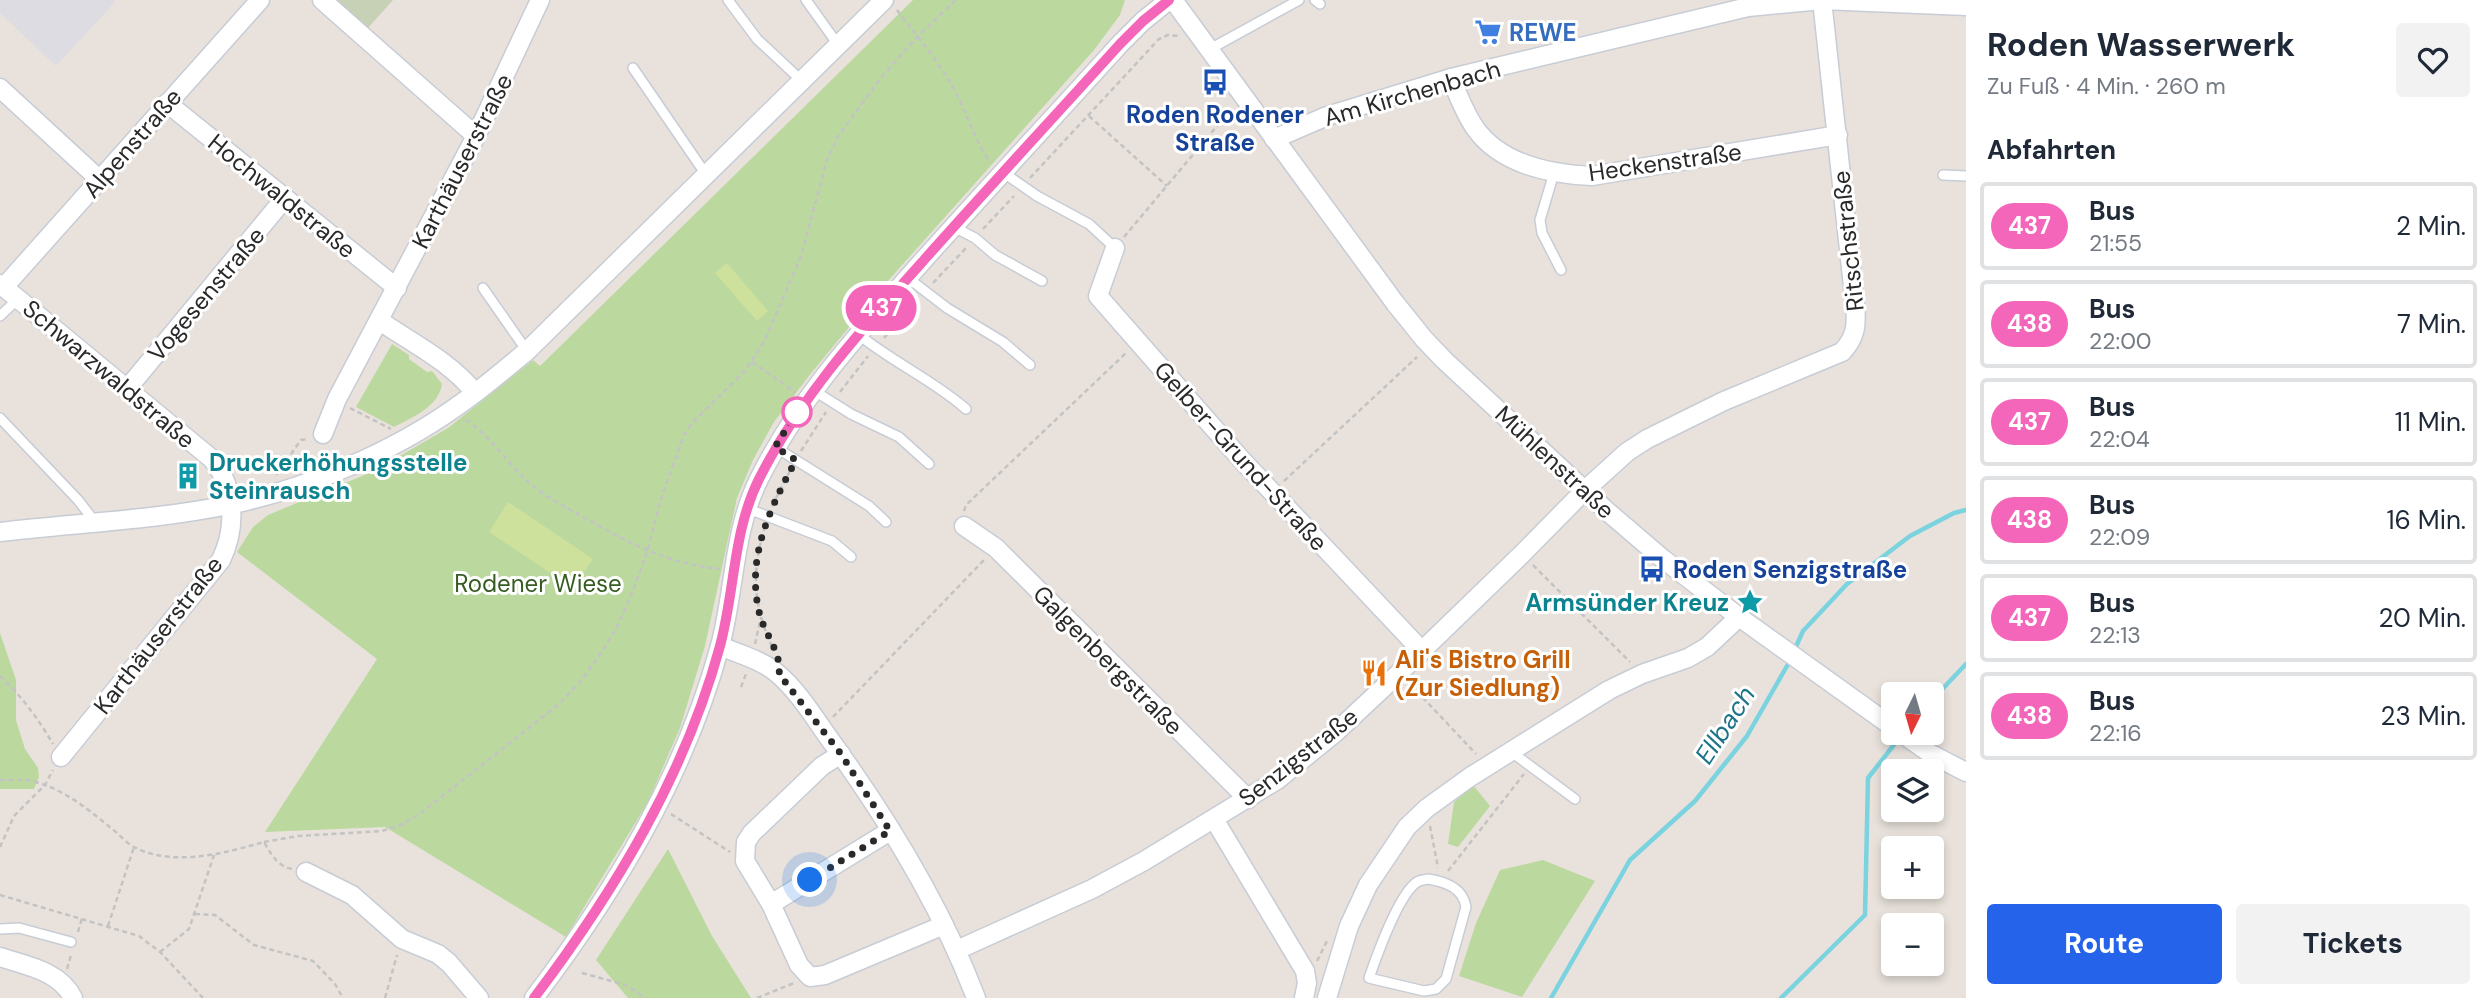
<!DOCTYPE html>
<html lang="de">
<head>
<meta charset="utf-8">
<style>
	:root { --surface:#fff; --page:#f2f2f3; --text:#1f2937; --muted:#747a83; --line:#e0e1e3; --accent:#2563eb }
	body { margin:0; font-family:"DM Sans",sans-serif; background:var(--page); color:var(--text); height:100vh; display:flex; flex-direction:column; font-size:26px; white-space:nowrap }
	* { box-sizing:border-box; margin:0 }
	p { font-size:23px; color:var(--muted) }
	.icon { flex:none; width:38px; height:38px; fill:none; stroke:currentColor; stroke-width:2; stroke-linecap:round; stroke-linejoin:round }
	.map { position:relative; flex:1; overflow:hidden }
	.sheet { display:flex; flex-direction:column; background:var(--surface); width:525px }
	.sheet>* { flex:none }
	.badge { padding:0 14px; border-radius:23px; font-size:24px; line-height:46px }
	.needle { width:46px; rotate:185deg }
	.buttons { position:absolute; left:1881px; top:682px; display:grid; gap:14px }
	.buttons a { display:grid; place-items:center; width:63px; height:63px; border-radius:7px; background:var(--surface); box-shadow:0 4px 10px #0003; font-size:35px }
	.you { position:absolute; width:35px; height:35px; margin:-18px; border:5px solid #fff; border-radius:50%; background:#1a73e8; box-shadow:0 0 0 10px #1a73e833 }
	.map>.badge { position:absolute; translate:-50% -50%; box-shadow:0 0 0 4px #fff }
	h2 { padding:0 21px; font-size:26px; line-height:63px }
	.round { display:grid; place-items:center; flex:none; width:74px; height:74px; border-radius:7px; background:var(--page) }
	.overview { display:flex; align-items:center; justify-content:space-between; height:119px; padding:0 21px }
	h1 { font-size:33px; font-weight:700; line-height:52px }
	.cta { display:flex; gap:14px; margin-top:auto; padding:14px 21px }
	.cta a { flex:1; height:80px; border-radius:7px; background:var(--accent); color:#fff; font-size:28px; font-weight:700; line-height:80px; text-align:center }
	.cta a+a { background:var(--page); color:var(--text) }
	ul { padding:0; list-style:none }
	li { display:flex; align-items:center; gap:21px; height:88px; margin:0 14px 10px; padding:0 7px; border:4px solid var(--line); border-radius:7px }
	li div { flex:1 }
	li b { display:block; font-size:26px }
	li em { font-style:normal }
	li .badge { min-width:77px; font-weight:700; text-align:center }
	main { display:flex; flex:1; min-height:0 }
	.map>svg:first-child { display:block }
	.industrial { fill:#dddce2 }
	.green { fill:#bbd99f }
	.cemetery { fill:#c7d1b5 }
	.pitch { fill:#cde09c }
	.lines { fill:none; stroke-linecap:round; stroke-linejoin:round }
	.stream { stroke:#7bd3df; stroke-width:4.5 }
	.lane-casing { stroke:#c7ccd5; stroke-width:12 }
	.street-casing { stroke:#c7ccd5; stroke-width:21 }
	.path { stroke:#c3c3c3; stroke-width:2.5; stroke-dasharray:5 3.5; stroke-linecap:butt }
	.lane { stroke:#fff; stroke-width:9 }
	.street { stroke:#fff; stroke-width:18 }
	.line-casing { stroke:#fff; stroke-width:16 }
	.line { stroke:#f466ba; stroke-width:10 }
	.walk { stroke:#292929; stroke-width:7; stroke-dasharray:0 12.6 }
	.stop-dot { fill:#fff; stroke:#f466ba; stroke-width:3.5 }
	.labels { text-anchor:middle; dominant-baseline:central; stroke-width:6; stroke-linejoin:round; paint-order:stroke }
	.shop-label { font-size:24px; font-weight:bold; fill:#366cbe; stroke:#fff; text-anchor:start }
	.street-label { font-size:24px; fill:#292929; stroke:#fff }
	.transit-label { font-size:24px; font-weight:bold; fill:#164399; stroke:#fff }
	.culture-label { font-size:24px; font-weight:bold; fill:#0d838f; stroke:#fff; text-anchor:start }
	.park-label { font-size:24px; fill:#375c22; stroke:#fff }
	.food-label { font-size:24px; font-weight:bold; fill:#c56008; stroke:#fff; text-anchor:start }
	.water-label { font-size:26px; font-style:italic; fill:#1d7388; stroke:#fff }
</style>
</head>
<body>
<main>
<div class="map">
<svg width="1966" height="998" viewBox="0 0 1966 998">
	<rect width="100%" height="100%" fill="#e9e2dc"/>
	<!-- industrial -->
	<path class="industrial" d="M0,0H113L115,2L56,66L0,13Z"/>
	<!-- green -->
	<g class="green">
		<path d="M913,0H1125L1120,15L1094,50L879,291L812,372L774,422L753,460L737,498L705,646L680,728L648,802L566,937L385,827L265,832L377,659L237,552L253,527L268,515L374,471L448,428L533,360L540,366Z"/>
		<path d="M392,344L409,355V359L427,372L432,371L442,384C439,407 411,418 394,427L356,407Z"/>
		<path d="M0,633L16,680V720L25,749L38,768L39,777L34,789H0Z"/>
		<path d="M1473,785L1490,806L1458,847L1448,844L1454,802Z"/>
		<path d="M668,849L712,936L751,998H628L596,960Z"/>
		<path d="M1543,860L1595,881L1522,997L1459,976L1476,923L1500,870Z"/>
	</g>
	<!-- cemetery -->
	<path class="cemetery" d="M334,0H393L367,29Z"/>
	<!-- pitch -->
	<g class="pitch">
		<path d="M727,263L768,311L757,321L715,273Z"/>
		<path d="M508,502L593,559L573,588L489,532Z"/>
	</g>
	<g class="lines">
		<!-- stream -->
		<g class="stream">
			<path d="M1794,651L1803,631L1847,584L1910,536L1954,513L1966,510"/>
			<path d="M1932,700L1966,664"/>
			<path d="M1551,998L1630,860L1695,801L1747,736L1791,659"/>
			<path d="M1781,998L1865,915L1868,778L1900,737"/>
		</g>
		<!-- lane casing -->
		<g class="lane-casing">
			<g id="lane">
				<path d="M728,0L757,39L802,81"/>
				<path d="M806,0L839,46"/>
				<path d="M1315,0L1320,4"/>
				<path d="M1210,49L1299,0"/>
				<path d="M633,68L707,176"/>
				<path d="M1004,173L1037,196L1089,224L1115,248"/>
				<path d="M1554,173L1540,220L1542,233L1561,270"/>
				<path d="M1943,175L1966,176"/>
				<path d="M954,227L975,238L995,255L1042,281"/>
				<path d="M908,278L947,308L1003,342L1030,365"/>
				<path d="M483,288L527,351"/>
				<path d="M0,316L18,299"/>
				<path d="M858,334C892,362 933,380 966,409"/>
				<path d="M813,390L851,414L899,437L929,464"/>
				<path d="M0,418L78,500L95,522"/>
				<path d="M775,447L869,506L886,522"/>
				<path d="M746,508L832,541L851,557"/>
				<path d="M1510,751L1575,799"/>
				<path d="M1428,879C1446,882 1463,888 1466,907L1446,979L1436,989L1424,991L1369,978C1377,955 1398,895 1417,882C1420,880 1424,880 1428,879Z"/>
				<path d="M0,929L19,928L71,942"/>
			</g>
		</g>
		<!-- street casing -->
		<g class="street-casing">
			<g id="street">
				<path d="M322,0L476,136"/>
				<path d="M1173,0L1395,303L1424,339L1444,360L1608,512L1663,559L1739,617L1894,728"/>
				<path d="M1451,78C1458,95 1464,112 1475,128C1501,165 1550,174 1592,176L1838,135"/>
				<path d="M0,88L100,180"/>
				<path d="M167,103L397,288"/>
				<path d="M1274,139L1327,116L1451,78L1748,7L1822,0L1966,6"/>
				<path d="M1115,248L1098,296L1240,458L1422,651"/>
				<path d="M0,284L212,459C235,487 237,527 221,560L61,757"/>
				<path d="M4,287L260,0"/>
				<path d="M380,321C412,343 451,362 475,393"/>
				<path d="M127,389L284,199"/>
				<path d="M323,434L337,399L476,136L540,0"/>
				<path d="M964,526L996,548L1248,799"/>
				<path d="M0,532C76,523 158,520 233,504C308,488 393,452 456,407C481,390 504,370 527,351L884,0"/>
				<path d="M720,646C739,654 762,660 778,674C799,692 815,719 831,741C889,821 941,906 976,998"/>
				<path d="M1901,733L1931,754L1966,772"/>
				<path d="M841,754L822,766L752,833L746,842L745,861L771,904L799,965L810,977L825,975L944,925"/>
				<path d="M1214,819L1305,971L1307,983L1304,998"/>
				<path d="M306,872L352,895L402,939L438,954L449,963L479,998"/>
				<path d="M771,904L890,831"/>
				<path d="M957,950L1092,889L1144,861L1277,780L1336,732L1399,673L1522,554L1585,490L1627,452L1647,439L1724,401L1842,352C1856,337 1857,325 1855,305L1822,0"/>
				<path d="M0,957C27,966 60,971 73,998"/>
				<path d="M534,998C615,891 685,775 720,646C735,590 733,531 759,479C800,397 860,332 920,264C986,190 1054,117 1120,44L1143,21L1169,0"/>
				<path d="M1327,998L1349,926L1368,885L1407,827L1427,808L1470,777L1609,690L1642,674L1688,658L1707,647L1739,617"/>
			</g>
		</g>
		<!-- path -->
		<g class="path">
			<path d="M897,10C917,36 938,61 954,89C967,113 974,140 990,162"/>
			<path d="M1089,116L1167,186"/>
			<path d="M1030,178L1159,39L1168,35L1179,36"/>
			<path d="M983,229L1014,196"/>
			<path d="M1124,237L1232,108"/>
			<path d="M933,283L967,247"/>
			<path d="M884,338L917,301"/>
			<path d="M752,362L795,392"/>
			<path d="M840,392L868,356"/>
			<path d="M350,408L391,429"/>
			<path d="M466,420C488,434 507,462 526,480C544,496 565,507 585,518C631,544 666,563 720,569"/>
			<path d="M801,451L826,412"/>
			<path d="M276,475L301,440L307,439"/>
			<path d="M1284,481L1417,357"/>
			<path d="M772,506L791,469"/>
			<path d="M964,511L966,505L1126,353"/>
			<path d="M765,526C751,573 753,606 774,651"/>
			<path d="M1533,565L1630,662"/>
			<path d="M755,644L761,617"/>
			<path d="M0,676C21,695 39,720 53,744"/>
			<path d="M1411,685L1476,754"/>
			<path d="M741,687L746,674"/>
			<path d="M833,717L984,560"/>
			<path d="M0,780C10,780 22,779 32,781C62,788 88,809 111,828C119,834 127,844 136,848C175,867 225,853 264,842C271,854 277,866 292,869"/>
			<path d="M671,814L730,852"/>
			<path d="M1430,826L1438,868"/>
			<path d="M264,842L298,836L382,831L403,824L421,813L559,704L579,683L597,659L615,631L632,593L647,552L661,499L684,435L692,423L745,371L765,340L801,256L827,160L839,135L880,79L918,36L956,0"/>
			<path d="M0,847L14,816L45,785L53,770"/>
			<path d="M1448,871L1524,774"/>
			<path d="M0,895L139,936L160,952L203,998"/>
			<path d="M195,914L215,915L254,945L313,961L335,984L343,998"/>
			<path d="M108,926L134,847"/>
			<path d="M78,932L82,918"/>
			<path d="M160,952L189,929L214,855"/>
			<path d="M1317,961L1328,939"/>
			<path d="M67,969L71,955"/>
			<path d="M582,973L626,985L645,998"/>
			<path d="M385,998L397,955"/>
			<path d="M757,998L794,983"/>
		</g>
		<!-- lane -->
		<use href="#lane" class="lane"/>
		<!-- street -->
		<use href="#street" class="street"/>
	</g>
	<g class="lines">
		<!-- line casing -->
		<g class="line-casing">
			<path id="line" d="M534,998C615,891 685,775 720,646C735,590 733,531 759,479C801,396 862,329 924,260C989,187 1055,116 1120,44L1143,21L1169,0"/>
		</g>
		<!-- line -->
		<use href="#line" class="line"/>
		<!-- walk -->
		<path class="walk" d="M797,412L775,447L796,460C769,510 744,561 761,619C767,636 782,656 779,674L841,754L890,831L810,880"/>
	</g>
	<!-- icons -->
	<defs>
		<g id="supermarket-bare" transform="scale(2.1)"><path d="M-6-5.5h2.5l.6 2H6L4.5 2H-2.5L-4.4-4H-6ZM-1.5 3.2a1.3 1.3 0 1 0 .1 0ZM3 3.2a1.3 1.3 0 1 0 .1 0Z" fill="#3f7fe0" stroke="#fff" stroke-width="2.5" paint-order="stroke"/></g>
		<g id="bus-bare" transform="scale(2.1)"><path d="M-5-6H5V4H4V6H2V4H-2V6H-4V4H-5ZM-3.5-4V0h7V-4ZM-3.5 1.2v1.5H-2V1.2ZM2 1.2v1.5H3.5V1.2Z" fill="#1a4fb4" stroke="#fff" stroke-width="2.5" paint-order="stroke"/></g>
		<g id="building-bare" transform="scale(2.1)"><path d="M-4-6H4V6H1V3H-1V6H-4ZM-2.5-4.3h1.7v1.8h-1.7ZM.8-4.3h1.7v1.8H.8ZM-2.5-1h1.7V.8h-1.7ZM.8-1h1.7V.8H.8Z" fill="#0f9aa8" stroke="#fff" stroke-width="2.5" paint-order="stroke"/></g>
		<g id="sight-bare" transform="scale(2.1)"><path d="M0-6L1.8-2.2L6-1.7L2.9 1.2L3.7 5.4L0 3.3L-3.7 5.4L-2.9 1.2L-6-1.7L-1.8-2.2Z" fill="#0f9aa8" stroke="#fff" stroke-width="2.5" paint-order="stroke"/></g>
		<g id="restaurant-bare" transform="scale(2.1)"><path d="M-5-6h1v4h1v-4h1v4h1v-4h1v5L-1.5 .5V6h-2V.5L-5-1ZM5-6V6H3V1.5H1.5Q1.5-4 5-6Z" fill="#e8710a" stroke="#fff" stroke-width="2.5" paint-order="stroke"/></g>
	</defs>
	<g fill-rule="evenodd">
		<use href="#supermarket-bare" x="1488" y="32"/>
		<use href="#bus-bare" x="1215" y="82"/>
		<use href="#building-bare" x="188" y="476"/>
		<use href="#bus-bare" x="1652" y="569"/>
		<use href="#sight-bare" x="1750" y="602"/>
		<use href="#restaurant-bare" x="1374" y="673"/>
	</g>
	<!-- markers -->
	<circle class="stop-dot" cx="797" cy="412" r="14"/>
	<g class="labels">
		<!-- shop labels -->
		<g class="shop-label">
			<text x="1509" y="32">REWE</text>
		</g>
		<!-- street labels -->
		<g class="street-label">
			<text transform="translate(1412 93) rotate(-16)">Am Kirchenbach</text>
			<text transform="translate(132 143) rotate(-49)">Alpenstraße</text>
			<text transform="translate(462 161) rotate(-63)">Karthäuserstraße</text>
			<text transform="translate(1665 162) rotate(-8)">Heckenstraße</text>
			<text transform="translate(282 196) rotate(39)">Hochwaldstraße</text>
			<text transform="translate(1848 241) rotate(-96)">Ritschstraße</text>
			<text transform="translate(206 294) rotate(-50)">Vogesenstraße</text>
			<text transform="translate(109 374) rotate(40)">Schwarzwaldstraße</text>
			<text transform="translate(1241 456) rotate(48)">Gelber-Grund-Straße</text>
			<text transform="translate(1555 462) rotate(43)">Mühlenstraße</text>
			<text transform="translate(158 635) rotate(-52)">Karthäuserstraße</text>
			<text transform="translate(1108 660) rotate(45)">Galgenbergstraße</text>
			<text transform="translate(1298 757) rotate(-38)">Senzigstraße</text>
		</g>
		<!-- transit labels -->
		<g class="transit-label">
			<text x="1215" y="114">Roden Rodener<tspan x="1215" dy="28">Straße</tspan></text>
			<text x="1673" y="569" text-anchor="start">Roden Senzigstraße</text>
		</g>
		<!-- culture labels -->
		<g class="culture-label">
			<text x="209" y="462">Druckerhöhungsstelle<tspan x="209" dy="28">Steinrausch</tspan></text>
			<text x="1729" y="602" text-anchor="end">Armsünder Kreuz</text>
		</g>
		<!-- park labels -->
		<g class="park-label">
			<text x="538" y="583">Rodener Wiese</text>
		</g>
		<!-- food labels -->
		<g class="food-label">
			<text x="1395" y="659">Ali's Bistro Grill<tspan x="1395" dy="28">(Zur Siedlung)</tspan></text>
		</g>
		<!-- water labels -->
		<g class="water-label">
			<text transform="translate(1725 725) rotate(-57)">Ellbach</text>
		</g>
	</g>
</svg>
<div class="buttons">
<a><svg class="needle" viewBox="-14 -14 28 28"><path d="M0-13l5 13h-10z" fill="#e53935"/><path d="M0 13l5-13h-10z" fill="#747a83"/></svg></a>
<a><svg class="icon" aria-label="layers" viewBox="0 0 24 24"><path d="M12 4l9 5-9 5-9-5zM3 14l9 5 9-5"/></svg></a>
<a>+</a>
<a>−</a>
</div>
<div class="you" style="left:810px;top:880px"></div>
<b class="badge" style="left:881px;top:308px;background:#f466ba;color:#fff">437</b>
</div>
<section class="sheet">
<div class="overview"><div><h1>Roden Wasserwerk</h1><p>Zu Fuß · 4 Min. · 260 m</p></div><a class="round"><svg class="icon" aria-label="heart" viewBox="0 0 24 24"><path d="M12 20l-8-8c-3-5 5-10 8-4 3-6 11-1 8 4z"/></svg></a></div>
<h2>Abfahrten</h2>
<ul>
<li><span class="badge" style="background:#f466ba;color:#fff">437</span><div><b>Bus</b><p>21:55</p></div><em>2 Min.</em></li>
<li><span class="badge" style="background:#f466ba;color:#fff">438</span><div><b>Bus</b><p>22:00</p></div><em>7 Min.</em></li>
<li><span class="badge" style="background:#f466ba;color:#fff">437</span><div><b>Bus</b><p>22:04</p></div><em>11 Min.</em></li>
<li><span class="badge" style="background:#f466ba;color:#fff">438</span><div><b>Bus</b><p>22:09</p></div><em>16 Min.</em></li>
<li><span class="badge" style="background:#f466ba;color:#fff">437</span><div><b>Bus</b><p>22:13</p></div><em>20 Min.</em></li>
<li><span class="badge" style="background:#f466ba;color:#fff">438</span><div><b>Bus</b><p>22:16</p></div><em>23 Min.</em></li>
</ul>
<div class="cta"><a>Route</a><a>Tickets</a></div>
</section>
</main>
</body>
</html>
